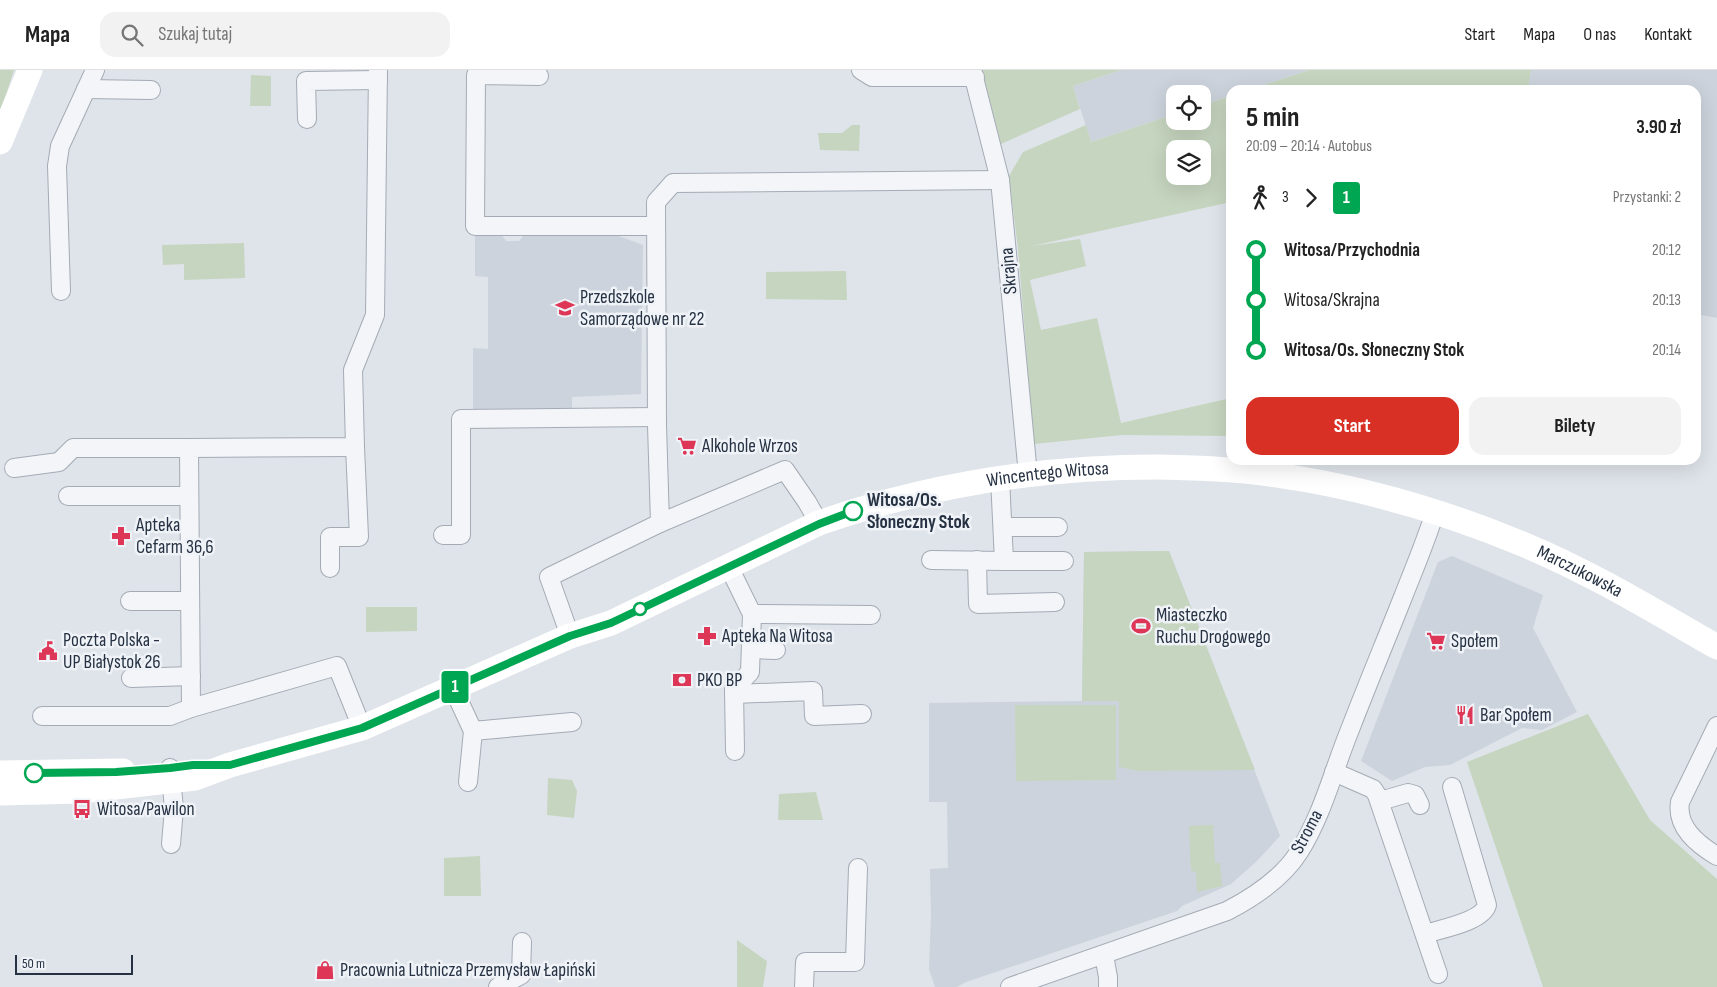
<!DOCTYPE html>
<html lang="pl">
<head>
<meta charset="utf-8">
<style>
	:root { --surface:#fff; --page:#f2f2f2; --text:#222; --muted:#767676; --line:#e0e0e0; --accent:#d93025 }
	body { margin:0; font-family:"Sofia Sans Condensed",sans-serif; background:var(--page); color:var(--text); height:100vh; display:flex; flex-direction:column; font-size:19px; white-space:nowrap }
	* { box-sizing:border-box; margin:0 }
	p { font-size:16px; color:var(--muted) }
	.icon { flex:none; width:28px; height:28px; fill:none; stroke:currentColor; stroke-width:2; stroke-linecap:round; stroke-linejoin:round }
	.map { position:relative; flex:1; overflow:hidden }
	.details { position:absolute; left:1226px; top:15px; width:475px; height:380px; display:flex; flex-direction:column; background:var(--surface); border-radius:15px; box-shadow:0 5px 20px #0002 }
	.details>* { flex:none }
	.badge { padding:0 10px; border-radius:4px; font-size:18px; line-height:32px }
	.fabs { position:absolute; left:1166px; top:15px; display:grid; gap:10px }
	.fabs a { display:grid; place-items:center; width:45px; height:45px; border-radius:10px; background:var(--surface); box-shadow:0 5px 20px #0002; font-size:25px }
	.scale { position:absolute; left:15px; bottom:12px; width:118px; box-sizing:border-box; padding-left:5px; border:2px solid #263243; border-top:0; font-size:14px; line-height:18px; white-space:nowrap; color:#263243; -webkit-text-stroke:4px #eff3f7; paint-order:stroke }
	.map>.badge { position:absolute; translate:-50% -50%; box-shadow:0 0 0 2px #fff }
	.legs { display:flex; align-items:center; gap:8px; height:55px; padding:0 20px; font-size:16px }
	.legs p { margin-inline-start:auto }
	.head { display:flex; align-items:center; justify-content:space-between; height:85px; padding:0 20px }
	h1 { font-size:28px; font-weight:700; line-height:38px }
	.action { display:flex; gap:10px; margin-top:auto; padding:10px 20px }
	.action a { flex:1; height:58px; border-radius:15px; background:var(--accent); color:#fff; font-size:20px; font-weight:700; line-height:58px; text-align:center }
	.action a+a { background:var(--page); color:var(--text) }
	ul { padding:0 20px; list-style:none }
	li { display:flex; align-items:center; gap:18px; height:50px; font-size:19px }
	li i { display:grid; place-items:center; width:8px; height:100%; margin:0 6px; background:currentColor }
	li i::after { content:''; width:12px; height:12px; margin:-6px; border:4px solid; border-radius:50%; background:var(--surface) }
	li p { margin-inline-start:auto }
	li:first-child i { background:linear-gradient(#0000 50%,currentColor 0) }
	li:last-child i { background:linear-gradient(currentColor 50%,#0000 0) }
	header { display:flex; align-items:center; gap:30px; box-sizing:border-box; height:70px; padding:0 25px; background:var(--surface); border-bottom:1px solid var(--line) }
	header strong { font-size:24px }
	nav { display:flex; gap:28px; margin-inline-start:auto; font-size:18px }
	.search { width:350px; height:45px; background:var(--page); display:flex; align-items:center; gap:12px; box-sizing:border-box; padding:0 18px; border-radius:15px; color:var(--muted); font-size:19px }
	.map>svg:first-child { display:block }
	.built { fill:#cdd3dc }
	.green { fill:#c6d5bf; fill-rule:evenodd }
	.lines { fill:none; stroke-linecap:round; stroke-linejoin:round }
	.street-casing { stroke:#a4abb5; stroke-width:20 }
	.street { stroke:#f3f5f8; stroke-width:18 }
	.secondary { stroke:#fff; stroke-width:25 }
	.line-1-casing { stroke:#fff; stroke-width:11 }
	.line-1 { stroke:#00a651; stroke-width:8 }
	.stop-1-dot { fill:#fff; stroke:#00a651; stroke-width:2.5 }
	.labels { text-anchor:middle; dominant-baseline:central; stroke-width:5; stroke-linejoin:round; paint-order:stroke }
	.street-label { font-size:19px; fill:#263243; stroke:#eff3f7 }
	.poi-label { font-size:19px; fill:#263243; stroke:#eff3f7; text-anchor:start }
	.stop-label { font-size:19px; font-weight:bold; fill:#263243; stroke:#eff3f7; text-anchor:start }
</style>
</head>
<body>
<header>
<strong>Mapa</strong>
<div class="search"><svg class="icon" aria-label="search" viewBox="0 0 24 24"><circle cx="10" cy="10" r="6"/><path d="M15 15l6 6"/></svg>Szukaj tutaj</div>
<nav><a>Start</a><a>Mapa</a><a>O nas</a><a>Kontakt</a></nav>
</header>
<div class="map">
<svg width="1717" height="917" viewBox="0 0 1717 917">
	<rect width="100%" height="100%" fill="#dfe4ea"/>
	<!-- built -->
	<g class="built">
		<path d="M1121,0H1309L1249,20H1231V26L1203,35L1202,24H1175V44L1091,72L1073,16Z"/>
		<path d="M1531,0H1717V248L1696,244V20H1528Z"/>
		<path d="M475,164H501L506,171H519L524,165L619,166L643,175L641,324L572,327V338L473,339V278L488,279V207L475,206Z"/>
		<path d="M1169,481L1280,766L1257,791L1231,814L1182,836L1177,841L966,912L957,917H935L929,899L931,847L930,799L948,798L947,732H929V633L1082,631L1084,482Z"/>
		<path d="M1452,486L1543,525L1533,558L1577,642L1542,660L1522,658L1450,695L1425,697L1392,711L1361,691L1438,492Z"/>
	</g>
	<!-- green -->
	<g class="green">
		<path d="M0,0H14L0,43Z"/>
		<path d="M982,0H1121L1073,16L1080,39L1001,74Z"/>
		<path d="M1309,0H1531L1528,20H1249Z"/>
		<path d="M251,5L271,6V36H250Z"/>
		<path d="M1231,26V132L1032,176L1080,169L1086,196L1030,210L1041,260L1097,248L1121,353L1231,328V366L1122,365L1034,374L1018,179L1009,106L1023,82L1086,55L1091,72L1175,44V51H1202L1203,35ZM1175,79H1202V106H1175Z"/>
		<path d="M852,55H860L859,81L820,80L818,63H842Z"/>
		<path d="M244,173L245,208L184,210V194L163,195L162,175Z"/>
		<path d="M846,201L847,230L766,229V202Z"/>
		<path d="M1169,481L1255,700L1139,701L1119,697V631H1082L1084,482Z"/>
		<path d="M366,537H417V561L366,562Z"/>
		<path d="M1015,635H1116V710L1016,711Z"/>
		<path d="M1588,644L1650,750L1717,809V917H1543L1467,692Z"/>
		<path d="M548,708L572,710L577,721L574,748L547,745Z"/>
		<path d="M816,722L823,750H778L779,724Z"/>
		<path d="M1213,755L1215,793H1220L1222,816L1197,822L1196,802L1191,801L1189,756Z"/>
		<path d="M480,786L481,826H444V788Z"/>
		<path d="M737,870L767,891L763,917H737Z"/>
	</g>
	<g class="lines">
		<!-- street casing -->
		<g class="street-casing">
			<g id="street">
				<path d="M861,0L872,7H975"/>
				<path d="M972,0L1000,110L1028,405"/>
				<path d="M539,6L476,5L475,156H656"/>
				<path d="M86,19L151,20"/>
				<path d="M307,49L306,11L378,10"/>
				<path d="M61,221L57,96L60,76L95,0"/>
				<path d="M14,398L59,392L73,378H189"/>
				<path d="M68,426H189"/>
				<path d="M660,453L785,400L807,432L819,453"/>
				<path d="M1003,457H1058"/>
				<path d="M443,465H461V349L657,347"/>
				<path d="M931,490L1004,491L1000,408"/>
				<path d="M977,490L978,534L1055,532"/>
				<path d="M1004,491H1064"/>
				<path d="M729,497L752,544L750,602L734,619L735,681"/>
				<path d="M330,498V467H359L355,377"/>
				<path d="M130,531H190"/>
				<path d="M752,544L871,545"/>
				<path d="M570,566L549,507L660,453L657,355L656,132L673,113L1000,110"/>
				<path d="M751,579L776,580"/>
				<path d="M131,608L191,606"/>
				<path d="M453,618L473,661L468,712"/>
				<path d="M734,624L813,621L814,646L862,644"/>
				<path d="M42,646H170L191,638"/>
				<path d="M1717,656L1680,732C1676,757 1697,774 1717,786"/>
				<path d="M362,658L337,596L191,638L189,378L355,377L353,300L375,245L378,0"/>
				<path d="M473,661L572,652"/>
				<path d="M170,698L174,738L171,774"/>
				<path d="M1334,702L1373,719L1377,725L1438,904"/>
				<path d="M1380,731L1408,723L1415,725L1420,735"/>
				<path d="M1425,864C1440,859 1482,852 1487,835L1452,717"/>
				<path d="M1104,885L1108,907V917"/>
				<path d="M498,917L521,905L522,872"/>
				<path d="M804,917L805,892H855L858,798"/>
				<path d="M1010,917L1227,841C1254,827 1282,809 1299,782C1323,744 1334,698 1351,657C1368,613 1386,570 1403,527C1414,499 1426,471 1435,442"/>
			</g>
		</g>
		<!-- street -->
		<use href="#street" class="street"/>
		<!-- secondary -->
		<g class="secondary">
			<path d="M0,72L30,0"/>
			<path d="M0,703L123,701"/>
			<path id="s1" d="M0,723L80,721L195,708L230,695L362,658L570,566L611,553L819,453C928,415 1042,397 1158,397C1197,398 1237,399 1276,405C1361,417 1446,442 1525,475C1592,503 1654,541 1717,577"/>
		</g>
	</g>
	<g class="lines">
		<!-- line-1 casing -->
		<g class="line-1-casing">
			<path id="line-1" d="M34,703L116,702L170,698L193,695H230L362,658L570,566L611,553L819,454L853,441"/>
		</g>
		<!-- line-1 -->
		<use href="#line-1" class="line-1"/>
	</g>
	<!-- icons -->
	<defs>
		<g id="school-bare" transform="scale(1.5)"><path d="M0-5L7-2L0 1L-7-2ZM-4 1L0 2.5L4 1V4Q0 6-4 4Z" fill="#dd3657" stroke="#eff3f7" stroke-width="2.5" paint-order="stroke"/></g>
		<g id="supermarket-bare" transform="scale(1.5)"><path d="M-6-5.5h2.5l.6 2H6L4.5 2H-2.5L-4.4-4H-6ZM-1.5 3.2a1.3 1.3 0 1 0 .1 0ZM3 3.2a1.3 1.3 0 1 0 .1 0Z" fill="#dd3657" stroke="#eff3f7" stroke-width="2.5" paint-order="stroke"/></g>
		<g id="pharmacy-bare" transform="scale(1.5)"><path d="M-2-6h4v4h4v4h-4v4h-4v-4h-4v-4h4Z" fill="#dd3657" stroke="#eff3f7" stroke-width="2.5" paint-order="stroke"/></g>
		<g id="stadium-bare" transform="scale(1.5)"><path d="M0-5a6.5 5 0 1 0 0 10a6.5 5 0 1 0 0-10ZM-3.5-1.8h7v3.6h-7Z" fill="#dd3657" stroke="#eff3f7" stroke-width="2.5" paint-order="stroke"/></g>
		<g id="civic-bare" transform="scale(1.5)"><path d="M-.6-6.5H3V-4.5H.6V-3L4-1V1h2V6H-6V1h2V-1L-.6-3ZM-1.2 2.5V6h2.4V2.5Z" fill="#dd3657" stroke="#eff3f7" stroke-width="2.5" paint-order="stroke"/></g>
		<g id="bank-bare" transform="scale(1.5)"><path d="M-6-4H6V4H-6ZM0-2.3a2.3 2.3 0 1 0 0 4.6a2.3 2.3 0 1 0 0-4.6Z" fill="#dd3657" stroke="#eff3f7" stroke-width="2.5" paint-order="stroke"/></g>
		<g id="restaurant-bare" transform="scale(1.5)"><path d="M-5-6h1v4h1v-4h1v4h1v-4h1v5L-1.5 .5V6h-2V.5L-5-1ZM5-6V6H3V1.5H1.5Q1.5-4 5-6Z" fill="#dd3657" stroke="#eff3f7" stroke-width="2.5" paint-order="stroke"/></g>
		<g id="bus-bare" transform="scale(1.5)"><path d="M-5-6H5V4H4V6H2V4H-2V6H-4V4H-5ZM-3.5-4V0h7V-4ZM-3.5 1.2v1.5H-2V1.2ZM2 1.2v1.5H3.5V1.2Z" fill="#dd3657" stroke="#eff3f7" stroke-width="2.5" paint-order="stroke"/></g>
		<g id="shop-bare" transform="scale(1.5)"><path d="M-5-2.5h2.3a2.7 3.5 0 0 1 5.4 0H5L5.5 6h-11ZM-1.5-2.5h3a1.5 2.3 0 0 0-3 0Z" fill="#dd3657" stroke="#eff3f7" stroke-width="2.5" paint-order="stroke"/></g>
	</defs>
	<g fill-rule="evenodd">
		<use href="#school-bare" x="565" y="238"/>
		<use href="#supermarket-bare" x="687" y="376"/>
		<use href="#pharmacy-bare" x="121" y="466"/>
		<use href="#stadium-bare" x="1141" y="556"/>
		<use href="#pharmacy-bare" x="707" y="566"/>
		<use href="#supermarket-bare" x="1436" y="571"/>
		<use href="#civic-bare" x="48" y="581"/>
		<use href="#bank-bare" x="682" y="610"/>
		<use href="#restaurant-bare" x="1465" y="645"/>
		<use href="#bus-bare" x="82" y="739"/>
		<use href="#shop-bare" x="325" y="900"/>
	</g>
	<!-- markers -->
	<g class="stop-1-dot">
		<circle cx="853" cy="441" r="9"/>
		<circle cx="640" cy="539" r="6"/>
		<circle cx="34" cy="703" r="9"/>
	</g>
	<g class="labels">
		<!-- street labels -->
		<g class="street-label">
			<text transform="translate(1009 201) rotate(-95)">Skrajna</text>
			<text stroke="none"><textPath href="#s1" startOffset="1106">Wincentego Witosa</textPath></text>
			<text stroke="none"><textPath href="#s1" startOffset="1655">Marczukowska</textPath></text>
			<text transform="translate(1307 762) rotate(-62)">Stroma</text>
		</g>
		<!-- poi labels -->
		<g class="poi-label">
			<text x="580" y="227">Przedszkole<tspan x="580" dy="22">Samorządowe nr 22</tspan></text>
			<text x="702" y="376">Alkohole Wrzos</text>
			<text x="136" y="455">Apteka<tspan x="136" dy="22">Cefarm 36,6</tspan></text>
			<text x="1156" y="545">Miasteczko<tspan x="1156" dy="22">Ruchu Drogowego</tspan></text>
			<text x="722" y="566">Apteka Na Witosa</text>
			<text x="63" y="570">Poczta Polska -<tspan x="63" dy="22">UP Białystok 26</tspan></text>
			<text x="1451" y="571">Społem</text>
			<text x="697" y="610">PKO BP</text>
			<text x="1480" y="645">Bar Społem</text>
			<text x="97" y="739">Witosa/Pawilon</text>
			<text x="340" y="900">Pracownia Lutnicza Przemysław Łapiński</text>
		</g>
		<!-- stop labels -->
		<g class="stop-label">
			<text x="867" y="430">Witosa/Os.<tspan x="867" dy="22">Słoneczny Stok</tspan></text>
		</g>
	</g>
</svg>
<div class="fabs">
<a><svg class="icon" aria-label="locate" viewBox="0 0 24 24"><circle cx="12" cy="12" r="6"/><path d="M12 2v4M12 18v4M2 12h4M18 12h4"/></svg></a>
<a><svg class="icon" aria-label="layers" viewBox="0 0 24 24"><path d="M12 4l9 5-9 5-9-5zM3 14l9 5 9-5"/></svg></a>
</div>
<div class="scale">50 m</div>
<b class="badge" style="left:455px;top:617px;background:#00a651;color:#fff">1</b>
<section class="details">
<div class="head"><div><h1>5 min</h1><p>20:09 – 20:14 · Autobus</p></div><b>3.90 zł</b></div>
<div class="legs"><svg class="icon" aria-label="walk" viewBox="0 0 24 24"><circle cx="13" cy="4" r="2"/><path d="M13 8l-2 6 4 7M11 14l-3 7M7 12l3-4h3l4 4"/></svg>3<svg class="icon" aria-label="forward" viewBox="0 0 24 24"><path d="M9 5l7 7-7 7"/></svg><b class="badge" style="background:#00a651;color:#fff">1</b><p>Przystanki: 2</p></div>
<ul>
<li><i style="color:#00a651"></i><b>Witosa/Przychodnia</b><p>20:12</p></li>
<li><i style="color:#00a651"></i><span>Witosa/Skrajna</span><p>20:13</p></li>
<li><i style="color:#00a651"></i><b>Witosa/Os. Słoneczny Stok</b><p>20:14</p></li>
</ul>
<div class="action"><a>Start</a><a>Bilety</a></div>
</section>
</div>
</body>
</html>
